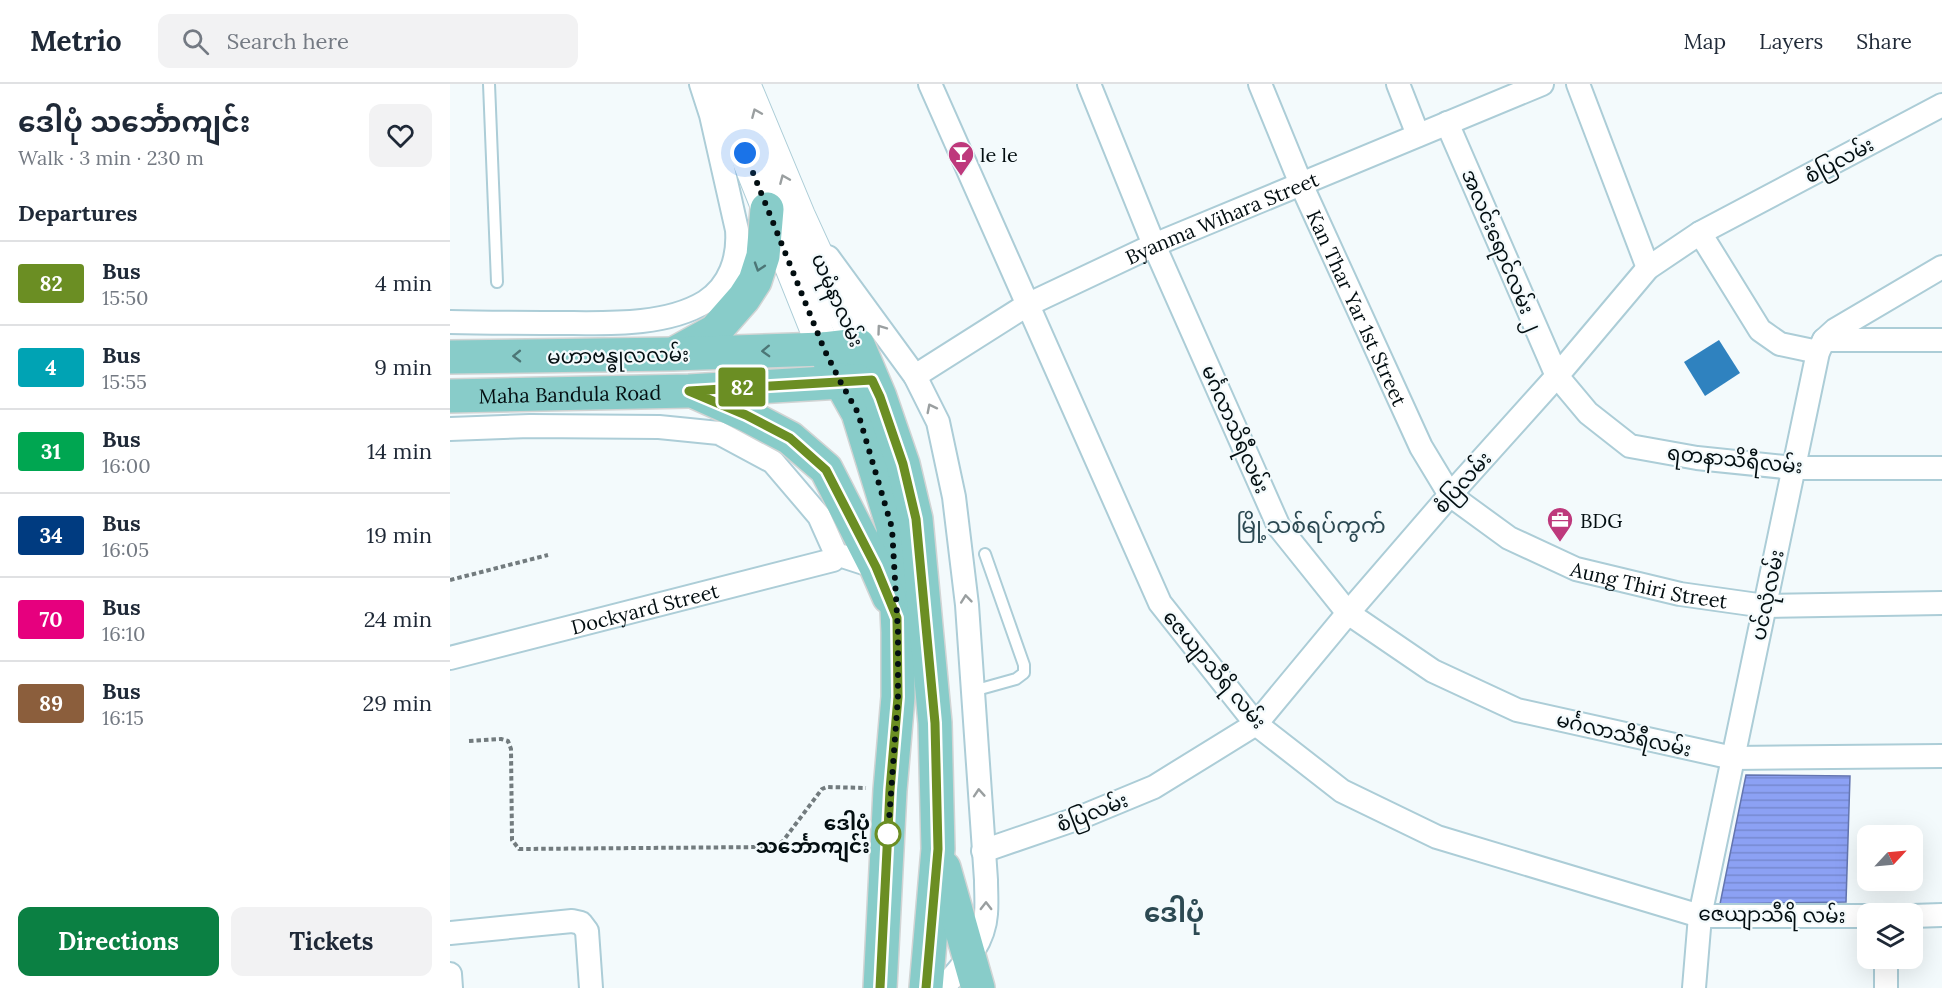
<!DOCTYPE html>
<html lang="en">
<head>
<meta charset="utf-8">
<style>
	:root { --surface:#fff; --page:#f2f2f3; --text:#1f2937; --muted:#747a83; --line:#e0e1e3; --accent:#0b8043 }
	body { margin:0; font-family:Lora,"Noto Sans Myanmar",serif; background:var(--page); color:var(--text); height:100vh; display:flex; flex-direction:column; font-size:22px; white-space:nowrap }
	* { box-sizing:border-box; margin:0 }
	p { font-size:20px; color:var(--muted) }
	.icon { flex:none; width:33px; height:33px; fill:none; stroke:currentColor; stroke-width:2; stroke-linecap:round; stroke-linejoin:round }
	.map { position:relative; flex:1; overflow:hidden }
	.panel { display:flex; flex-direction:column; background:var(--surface); width:450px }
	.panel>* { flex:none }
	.badge { padding:0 12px; border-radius:4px; font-size:21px; line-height:39px }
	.needle { width:39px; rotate:64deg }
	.fabs { position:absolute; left:1407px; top:741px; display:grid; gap:12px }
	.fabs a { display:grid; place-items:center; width:66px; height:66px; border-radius:12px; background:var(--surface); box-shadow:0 6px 24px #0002; font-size:30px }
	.you { position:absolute; width:30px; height:30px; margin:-15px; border:4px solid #fff; border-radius:50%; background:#1a73e8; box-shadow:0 0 0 9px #1a73e833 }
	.map>.badge { position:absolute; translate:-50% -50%; box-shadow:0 0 0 3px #fff }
	h2 { padding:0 18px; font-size:22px; line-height:54px }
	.round { display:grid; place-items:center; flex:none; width:63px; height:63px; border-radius:12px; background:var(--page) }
	.head { display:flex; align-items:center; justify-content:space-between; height:102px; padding:0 18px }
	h1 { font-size:28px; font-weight:700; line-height:45px }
	.cta { display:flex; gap:12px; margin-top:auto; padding:12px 18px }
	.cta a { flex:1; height:69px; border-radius:12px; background:var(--accent); color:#fff; font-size:24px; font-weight:700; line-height:69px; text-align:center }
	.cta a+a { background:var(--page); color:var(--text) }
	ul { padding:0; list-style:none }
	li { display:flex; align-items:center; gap:18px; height:84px; padding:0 18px; border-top:2px solid var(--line) }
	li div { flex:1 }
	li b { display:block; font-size:22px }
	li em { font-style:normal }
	li .badge { min-width:66px; font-weight:700; text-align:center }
	header { display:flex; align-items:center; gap:36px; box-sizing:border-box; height:84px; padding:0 30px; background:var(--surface); border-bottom:2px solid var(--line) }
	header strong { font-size:28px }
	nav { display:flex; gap:33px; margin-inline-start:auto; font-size:21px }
	.search { width:420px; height:54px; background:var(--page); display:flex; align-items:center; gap:15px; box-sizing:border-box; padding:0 21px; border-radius:12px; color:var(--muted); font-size:22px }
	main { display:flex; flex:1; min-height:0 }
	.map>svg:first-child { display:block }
	.water { fill:url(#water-rules); stroke:#6375b0; stroke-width:1.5 }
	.building { fill:#2f82bf }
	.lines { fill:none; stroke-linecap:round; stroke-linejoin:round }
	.lane-casing { stroke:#accdd7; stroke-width:14 }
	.street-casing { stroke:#accdd7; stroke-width:26 }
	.secondary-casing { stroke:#accdd7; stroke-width:34 }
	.primary-casing { stroke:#d2d4d4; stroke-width:36 }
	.path { stroke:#727b7e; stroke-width:4; stroke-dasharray:4.5 3; stroke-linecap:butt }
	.lane { stroke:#fff; stroke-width:10 }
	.street { stroke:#fff; stroke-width:22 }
	.secondary { stroke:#fff; stroke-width:32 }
	.primary { stroke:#88ccc9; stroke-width:33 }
	.oneway { stroke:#9a9fa0 }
	.oneway2 { stroke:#4c7676 }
	.line-casing { stroke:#fff; stroke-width:14 }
	.line { stroke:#6b8e23; stroke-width:9 }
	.walk { stroke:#030e11; stroke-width:6; stroke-dasharray:0 10.8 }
	.stop-dot { fill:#fff; stroke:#6b8e23; stroke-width:3 }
	.labels { text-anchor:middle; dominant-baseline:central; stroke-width:4.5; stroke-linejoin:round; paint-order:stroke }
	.poi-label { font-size:20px; fill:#030e11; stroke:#f3fafc; text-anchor:start }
	.street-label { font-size:20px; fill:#030e11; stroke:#f3fafc }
	.stop-label { font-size:20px; font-weight:bold; fill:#030e11; stroke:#f3fafc; text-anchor:end }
	.quarter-label { font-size:22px; fill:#2c4952; stroke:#f3fafc }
	.district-label { font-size:26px; font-weight:bold; fill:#2c4952; stroke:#f3fafc }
</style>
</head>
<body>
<header>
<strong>Metrio</strong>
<div class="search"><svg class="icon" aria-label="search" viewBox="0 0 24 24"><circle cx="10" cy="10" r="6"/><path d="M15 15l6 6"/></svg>Search here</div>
<nav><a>Map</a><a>Layers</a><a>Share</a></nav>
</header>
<main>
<section class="panel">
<div class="head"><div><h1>ဒေါပုံ သင်္ဘောကျင်း</h1><p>Walk · 3 min · 230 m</p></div><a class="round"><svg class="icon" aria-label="heart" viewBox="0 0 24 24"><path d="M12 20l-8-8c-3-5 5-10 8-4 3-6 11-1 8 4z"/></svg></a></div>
<h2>Departures</h2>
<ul>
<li><span class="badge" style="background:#6b8e23;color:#fff">82</span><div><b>Bus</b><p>15:50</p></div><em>4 min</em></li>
<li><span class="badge" style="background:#00a3b4;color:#fff">4</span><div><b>Bus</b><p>15:55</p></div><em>9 min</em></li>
<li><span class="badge" style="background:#00a651;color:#fff">31</span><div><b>Bus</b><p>16:00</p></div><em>14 min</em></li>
<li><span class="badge" style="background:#003b80;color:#fff">34</span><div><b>Bus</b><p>16:05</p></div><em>19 min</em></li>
<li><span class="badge" style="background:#e6007e;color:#fff">70</span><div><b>Bus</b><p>16:10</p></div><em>24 min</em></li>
<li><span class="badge" style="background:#8b5e3c;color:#fff">89</span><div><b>Bus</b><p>16:15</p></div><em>29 min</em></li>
</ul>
<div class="cta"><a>Directions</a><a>Tickets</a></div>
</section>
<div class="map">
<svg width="1492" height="904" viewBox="0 0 1492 904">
	<defs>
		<pattern id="water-rules" width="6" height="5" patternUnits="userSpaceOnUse" patternTransform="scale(1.5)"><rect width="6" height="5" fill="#8ca1f4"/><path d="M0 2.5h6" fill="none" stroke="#7789d0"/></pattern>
	</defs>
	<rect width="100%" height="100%" fill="#f3fafc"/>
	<!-- water -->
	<path class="water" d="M1296,691L1400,692L1396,818L1270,820Z"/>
	<!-- building -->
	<path class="building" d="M1269,256L1290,289L1255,312L1234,278Z"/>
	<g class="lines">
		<!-- lane casing -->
		<g class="lane-casing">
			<g id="lane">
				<path d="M39,0L47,198"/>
				<path d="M523,607L566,595L574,589V581L535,470"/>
			</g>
		</g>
		<!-- street casing -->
		<g class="street-casing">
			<g id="street">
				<path d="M480,0L710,519L806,640L892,707L987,753L1250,832H1418"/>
				<path d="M639,0L704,161L829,443L898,529L983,587L1067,626L1283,674L1492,672"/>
				<path id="s1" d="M810,0L851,100L971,363L1000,411L1059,454L1126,485L1230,510L1315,522L1492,519"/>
				<path d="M948,0L968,51"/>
				<path d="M1128,0L1198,184"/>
				<path d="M997,39L1107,292L1138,329L1180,362L1247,374L1344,384H1492"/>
				<path d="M1250,149L1310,246L1330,260L1368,268"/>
				<path d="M378,173L465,292L488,338L504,413L517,521L536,796C536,807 537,819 536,830C534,861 512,882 493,904"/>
				<path d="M0,238C35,239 71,239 106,239C152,239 214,243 255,218C280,202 289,174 287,146L261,31L251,0"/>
				<path d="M1374,256H1492"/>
				<path id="s2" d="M465,292L577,221L704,161L1092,0"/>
				<path d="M0,345L80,342L209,343L269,349L323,378L369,432L386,470L426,483"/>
				<path id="s3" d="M0,574L383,476L386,470"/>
				<path d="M533,767L629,734L704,703L806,640L898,529L1000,411L1107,292L1198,184L1250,149L1492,21"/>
				<path d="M1462,832L1492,831"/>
				<path d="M0,849L122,837L131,839L137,847L141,904"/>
				<path d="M0,890L1,904"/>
				<path d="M1244,904L1250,832L1368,268L1374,256L1385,246L1492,183"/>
				<path d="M1436,904V874"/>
			</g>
		</g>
		<!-- secondary casing -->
		<g class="secondary-casing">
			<g id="secondary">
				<path d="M268,0L374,265"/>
				<path d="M294,0L349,132L408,261"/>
			</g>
		</g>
		<!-- primary casing -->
		<g class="primary-casing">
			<g id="primary">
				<path d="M374,265L390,297L408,329L443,443L448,548V613L440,706L430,904"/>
				<path d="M227,268L265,247L294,214L305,197L313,172L317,125"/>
				<path d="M0,273L223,270L374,265L408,261L430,313L453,380L466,435L485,639L488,765L476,904"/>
				<path d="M247,309L296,331L340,354L376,385L426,483L439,513"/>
				<path id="s4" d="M0,312L239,307L408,297"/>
				<path d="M494,784L528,904"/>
			</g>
		</g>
		<!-- path -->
		<g class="path">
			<path d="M0,496L98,471"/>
			<path d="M19,657L51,655L58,657L61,665L62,756L69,765L316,763L326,762L333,757L372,705L377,703L416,704"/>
		</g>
		<!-- lane -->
		<use href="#lane" class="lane"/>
		<!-- street -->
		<use href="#street" class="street"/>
		<!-- secondary -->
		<use href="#secondary" class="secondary"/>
		<!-- primary -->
		<use href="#primary" class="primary"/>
	</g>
	<!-- one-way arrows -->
	<defs><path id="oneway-chevron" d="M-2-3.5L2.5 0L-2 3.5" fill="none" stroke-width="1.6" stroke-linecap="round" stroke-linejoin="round" transform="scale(1.5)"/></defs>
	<g class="oneway">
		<use href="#oneway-chevron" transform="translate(306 29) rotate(-113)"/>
		<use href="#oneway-chevron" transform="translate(334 95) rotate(-113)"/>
		<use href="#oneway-chevron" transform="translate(431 245) rotate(-126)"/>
		<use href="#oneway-chevron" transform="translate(481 324) rotate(-117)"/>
		<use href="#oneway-chevron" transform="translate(516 515) rotate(-96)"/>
		<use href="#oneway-chevron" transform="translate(529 709) rotate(-94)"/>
		<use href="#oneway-chevron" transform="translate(536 822) rotate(-90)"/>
	</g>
	<g class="oneway2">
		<use href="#oneway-chevron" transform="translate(309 183) rotate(108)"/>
		<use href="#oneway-chevron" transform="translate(316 267) rotate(178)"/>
		<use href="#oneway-chevron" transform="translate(67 272) rotate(179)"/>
	</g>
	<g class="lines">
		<!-- line casing -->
		<g class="line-casing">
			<path id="line" d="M430,904L440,706L448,613L447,534L426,483L376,386L340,354L296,331L239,307L422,296L430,313L453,380L466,435L485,639L488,765L476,904"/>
		</g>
		<!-- line -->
		<use href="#line" class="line"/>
		<!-- walk -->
		<path class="walk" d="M295,69L374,265L390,297L408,329L442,444L448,548V613L438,750"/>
	</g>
	<!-- icons -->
	<defs>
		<g id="bar-pin" transform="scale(1.35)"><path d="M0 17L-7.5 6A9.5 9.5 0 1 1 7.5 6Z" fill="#be397c" stroke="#f3fafc"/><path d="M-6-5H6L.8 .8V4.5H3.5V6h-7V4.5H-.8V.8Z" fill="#fff"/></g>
		<g id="office-pin" transform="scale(1.35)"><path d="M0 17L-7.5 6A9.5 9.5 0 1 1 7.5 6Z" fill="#be397c" stroke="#f3fafc"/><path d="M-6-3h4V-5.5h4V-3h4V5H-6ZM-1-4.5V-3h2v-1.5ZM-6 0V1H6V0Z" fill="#fff"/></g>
	</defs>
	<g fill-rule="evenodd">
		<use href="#bar-pin" x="511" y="70"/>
		<use href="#office-pin" x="1110" y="436"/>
	</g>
	<!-- markers -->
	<circle class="stop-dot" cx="438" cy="750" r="12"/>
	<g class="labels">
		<!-- poi labels -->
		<g class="poi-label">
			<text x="530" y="70">le le</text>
			<text x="1130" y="436">BDG</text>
		</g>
		<!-- street labels -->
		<g class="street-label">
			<text transform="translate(1389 76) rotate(-28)">စံပြလမ်း</text>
			<text stroke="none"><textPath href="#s2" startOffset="346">Byanma Wihara Street</textPath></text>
			<text transform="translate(1052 166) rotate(67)">အလင်းရောင်လမ်း ၂</text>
			<text transform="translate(388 216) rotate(66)">ယမုံနာလမ်း</text>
			<text stroke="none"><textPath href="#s1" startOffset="244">Kan Thar Yar 1st Street</textPath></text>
			<text transform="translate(168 271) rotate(-1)">မဟာဗန္ဓုလလမ်း</text>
			<text stroke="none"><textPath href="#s4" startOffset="120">Maha Bandula Road</textPath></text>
			<text transform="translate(786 345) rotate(66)">မင်္ဂလာသိရီလမ်း</text>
			<text transform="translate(1285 375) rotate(6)">ရတနာသိရီလမ်း</text>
			<text transform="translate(1012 398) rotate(-48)">စံပြလမ်း</text>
			<text stroke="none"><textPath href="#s1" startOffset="675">Aung Thiri Street</textPath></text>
			<text transform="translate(1317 511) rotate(-78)">ပင်လုံလမ်း</text>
			<text stroke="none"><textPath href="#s3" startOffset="201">Dockyard Street</textPath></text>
			<text transform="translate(765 585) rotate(50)">ဇေယျာသီရိ လမ်း</text>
			<text transform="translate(1174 650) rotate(13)">မင်္ဂလာသိရီလမ်း</text>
			<text transform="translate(642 728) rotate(-21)">စံပြလမ်း</text>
			<text transform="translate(1322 830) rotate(1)">ဇေယျာသီရိ လမ်း</text>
		</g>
		<!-- stop labels -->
		<g class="stop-label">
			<text x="420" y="738">ဒေါပုံ<tspan x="420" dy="23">သင်္ဘောကျင်း</tspan></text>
		</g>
		<!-- quarter labels -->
		<g class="quarter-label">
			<text x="861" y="441">မြို့သစ်ရပ်ကွက်</text>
		</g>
		<!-- district labels -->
		<g class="district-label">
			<text x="724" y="828">ဒေါပုံ</text>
		</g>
	</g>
</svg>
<div class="fabs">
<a><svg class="needle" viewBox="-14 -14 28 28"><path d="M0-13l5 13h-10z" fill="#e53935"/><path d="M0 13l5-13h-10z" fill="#747a83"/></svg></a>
<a><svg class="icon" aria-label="layers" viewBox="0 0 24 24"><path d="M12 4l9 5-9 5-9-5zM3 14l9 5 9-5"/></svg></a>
</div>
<div class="you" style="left:295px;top:69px"></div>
<b class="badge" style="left:292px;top:303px;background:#6b8e23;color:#fff">82</b>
</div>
</main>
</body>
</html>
